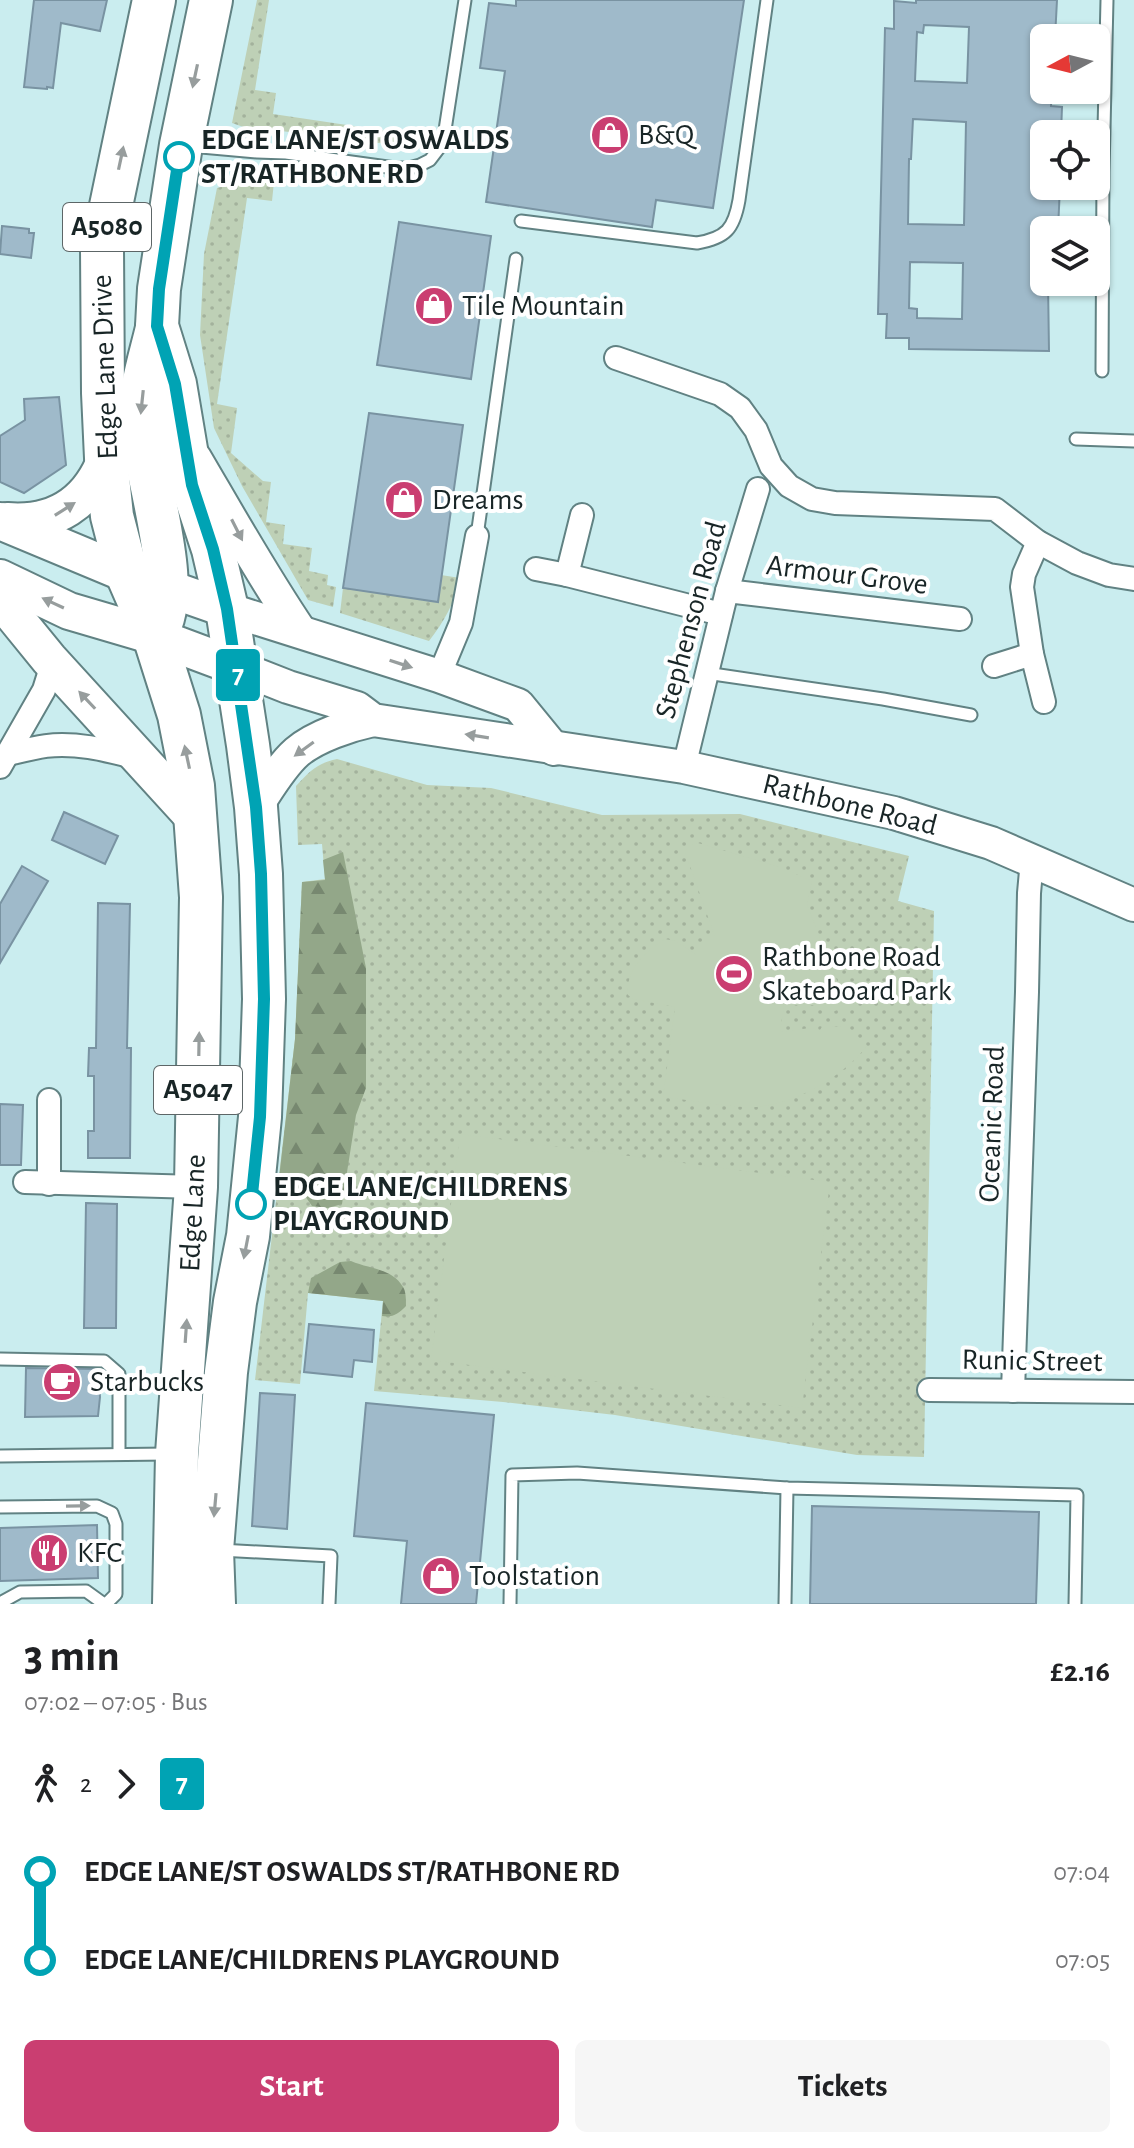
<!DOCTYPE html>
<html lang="en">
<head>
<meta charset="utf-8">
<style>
	:root { --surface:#fff; --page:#f6f6f6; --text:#202124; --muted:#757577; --accent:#ca3e71 }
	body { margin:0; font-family:"Alegreya Sans",sans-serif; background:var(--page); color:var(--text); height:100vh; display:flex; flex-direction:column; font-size:30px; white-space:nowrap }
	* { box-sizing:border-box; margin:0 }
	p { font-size:26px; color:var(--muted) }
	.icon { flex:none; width:44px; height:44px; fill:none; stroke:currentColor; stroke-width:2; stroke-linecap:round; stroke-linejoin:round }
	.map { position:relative; height:1604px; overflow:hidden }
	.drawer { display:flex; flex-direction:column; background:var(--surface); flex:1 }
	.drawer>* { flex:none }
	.badge { padding:0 16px; border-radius:6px; font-size:28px; line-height:52px }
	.needle { width:52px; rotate:263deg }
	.tools { position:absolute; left:1030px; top:24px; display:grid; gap:16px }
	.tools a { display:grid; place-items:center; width:80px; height:80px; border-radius:12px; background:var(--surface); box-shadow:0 2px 6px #0004; font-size:40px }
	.map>.badge { position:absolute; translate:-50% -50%; box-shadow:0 0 0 4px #fff }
	.legs { display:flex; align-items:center; gap:12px; height:88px; padding:0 24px; font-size:26px }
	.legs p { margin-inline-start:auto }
	.headline { display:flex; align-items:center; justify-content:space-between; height:136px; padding:0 24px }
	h1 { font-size:44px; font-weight:700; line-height:60px }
	.primary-button { display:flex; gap:16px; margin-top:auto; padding:16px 24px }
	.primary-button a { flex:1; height:92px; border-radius:12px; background:var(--accent); color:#fff; font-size:32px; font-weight:700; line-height:92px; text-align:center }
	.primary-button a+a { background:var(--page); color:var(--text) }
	ul { padding:0 24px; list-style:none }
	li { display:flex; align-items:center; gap:28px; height:88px; font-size:30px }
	li i { display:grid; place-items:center; width:12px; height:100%; margin:0 10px; background:currentColor }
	li i::after { content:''; width:20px; height:20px; margin:-10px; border:6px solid; border-radius:50%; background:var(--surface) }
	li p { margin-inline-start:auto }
	li:first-child i { background:linear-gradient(#0000 50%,currentColor 0) }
	li:last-child i { background:linear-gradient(currentColor 50%,#0000 0) }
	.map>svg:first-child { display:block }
	.grass { fill:url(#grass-dots) }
	.forest { fill:url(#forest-firs) }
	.garden { fill:#bed0b6 }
	.building { fill:#9fbaca; stroke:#7993a2; stroke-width:2; fill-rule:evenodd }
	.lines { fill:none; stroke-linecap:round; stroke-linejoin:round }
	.lane-casing { stroke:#618283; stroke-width:15 }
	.street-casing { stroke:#618283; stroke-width:26 }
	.secondary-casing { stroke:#618283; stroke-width:36 }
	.primary-casing { stroke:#618283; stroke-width:40 }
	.highway-casing { stroke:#618283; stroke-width:46 }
	.lane { stroke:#fff; stroke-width:11 }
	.street { stroke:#fff; stroke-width:22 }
	.secondary { stroke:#fff; stroke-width:32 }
	.primary { stroke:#fff; stroke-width:36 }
	.highway { stroke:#fff; stroke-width:42 }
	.oneway { fill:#979d9d }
	.line-1-casing { stroke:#fff; stroke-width:18 }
	.line-1 { stroke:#00a3b4; stroke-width:12 }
	.stop-1-dot { fill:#fff; stroke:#00a3b4; stroke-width:4 }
	.labels { text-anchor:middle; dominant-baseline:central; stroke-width:8; stroke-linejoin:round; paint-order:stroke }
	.shield { fill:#fff; stroke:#5d6667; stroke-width:2 }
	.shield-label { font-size:28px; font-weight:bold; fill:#182526 }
	.poi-label { font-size:30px; fill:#182526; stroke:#fff; text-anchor:start }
	.stop-label { font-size:30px; font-weight:bold; fill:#182526; stroke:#fff; text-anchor:start }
	.street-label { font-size:30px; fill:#182526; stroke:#fff }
</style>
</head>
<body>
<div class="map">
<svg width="1134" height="1604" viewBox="0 0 1134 1604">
	<defs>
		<pattern id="grass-dots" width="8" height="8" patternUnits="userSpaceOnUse" patternTransform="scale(2)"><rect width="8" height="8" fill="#bed0b6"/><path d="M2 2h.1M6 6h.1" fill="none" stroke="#a3b29c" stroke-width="1.8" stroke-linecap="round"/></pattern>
		<pattern id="forest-firs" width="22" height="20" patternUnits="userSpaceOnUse" patternTransform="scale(2)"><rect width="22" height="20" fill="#93a789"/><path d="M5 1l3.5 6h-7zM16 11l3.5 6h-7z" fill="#778870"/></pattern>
	</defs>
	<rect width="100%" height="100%" fill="#caedef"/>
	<!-- grass -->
	<g class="grass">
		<path d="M257,0H269L255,90L276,93L273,114L421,136L415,143L403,146L273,130H252L232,123Z"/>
		<path d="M240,182H274L272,201L247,198L217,404L237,408L231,453L263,481L271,482L266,522L285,525L283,544L312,548L309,571L328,575L327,585L336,587L333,607L308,600L242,486L214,428L200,335L204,254L217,188Z"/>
		<path d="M441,575L460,578C455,602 444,622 429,641L340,613L343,588L437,602Z"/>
		<path d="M337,759L427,785L491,788L602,815L740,814L909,856L898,901L934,911L924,1457L857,1455L615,1415L503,1402L374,1391L383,1301L308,1293L300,1384L255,1380L295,1039L302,882L325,879L322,844L298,845L296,786C309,772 317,763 337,759Z"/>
	</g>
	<!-- forest -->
	<g class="forest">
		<path d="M343,852L366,968V1088L356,1115L342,1204L328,1208L312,1206L305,1196L278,1187L295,1039L302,882L325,880L323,860Z"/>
		<path d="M351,1261C369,1269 392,1268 403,1287C406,1291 406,1300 406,1306C399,1313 393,1318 382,1316L383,1301L308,1293L311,1278L340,1262Z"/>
	</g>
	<!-- garden -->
	<g class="garden">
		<path d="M698,843L780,867L812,881L807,905L847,1006L832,1012L825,1005H784L780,1032L810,1028L820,1030C823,1025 825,1022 831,1023V1026L840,1027L842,1021L867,1046C841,1079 786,1110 743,1107C716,1105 689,1100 663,1097L675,1007L633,999L628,995C625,971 646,950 665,939L676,941L697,955L715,937L685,852L690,845Z"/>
		<path d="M460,1134L830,1182L802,1408L431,1360Z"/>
	</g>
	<!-- building -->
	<g class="building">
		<path d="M34,0H107L100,31L61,23L53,88L47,87V89L24,87Z"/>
		<path d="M516,0H744L713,208L656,200L652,227L486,202L505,71L480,68L489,3L516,6Z"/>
		<path d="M916,0H1057L1055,38H1044V90H1052L1051,106L1062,107L1061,134H1044V186H1060L1058,230H1044V282H1048L1049,351L909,349V338H886L887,314H878L885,28L894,29V1L916,3ZM924,25L969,27L967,83L915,81L917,32L923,33ZM913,119L966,122L964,225L908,224L909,159H911ZM910,262L963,263L962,319L917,318V309L909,308Z"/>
		<path d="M399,222L491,236L471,379L377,365Z"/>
		<path d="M2,226L29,229V233H34L31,258L0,254Z"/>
		<path d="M59,397L66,465L24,493L0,482V436L25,420L24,399Z"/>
		<path d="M369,413L463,425L438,602L343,588Z"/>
		<path d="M64,812L118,836L105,864L52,840Z"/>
		<path d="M22,866L48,881L0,963V904Z"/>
		<path d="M98,903L130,904L127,1048H131L130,1158H88V1131H94V1076H88L89,1048H96Z"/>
		<path d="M0,1104L23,1105L21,1165H0Z"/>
		<path d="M86,1203L117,1204L116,1328H84Z"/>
		<path d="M309,1324L374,1330L372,1362L354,1360L352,1377L304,1372Z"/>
		<path d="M26,1368L98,1369L100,1397L98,1416L25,1417Z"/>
		<path d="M260,1393L295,1395L287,1529L252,1526Z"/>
		<path d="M366,1403L494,1415L476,1604H401L407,1541L354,1536Z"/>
		<path d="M812,1506L1039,1512L1036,1604H810Z"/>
		<path d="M97,1525L98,1578L0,1581V1528Z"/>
	</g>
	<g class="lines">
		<!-- lane casing -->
		<g class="lane-casing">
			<g id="lane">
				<path d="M190,146L257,152L286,153L395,168H409L420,165L430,160L443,143L465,0"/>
				<path d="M521,221L697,243C726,238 734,229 739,200L767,0"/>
				<path d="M1102,371L1103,172L1107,0"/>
				<path d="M1076,439L1134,441"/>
				<path d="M477,536L516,259"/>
				<path d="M706,673L883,699L971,715"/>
				<path d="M0,1359L104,1361L119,1374V1454"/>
				<path d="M0,1456L168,1454"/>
				<path d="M0,1507L97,1506L112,1513L116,1524V1594L106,1604"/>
				<path d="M220,1550L331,1556L329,1604"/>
				<path d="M0,1603L20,1592L86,1591L104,1604"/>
				<path d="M510,1604L512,1475L577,1473L787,1488L1077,1495L1075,1604"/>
				<path d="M785,1604L787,1488"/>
			</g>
		</g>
		<!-- street casing -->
		<g class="street-casing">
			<g id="street">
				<path d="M616,358L720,394L740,408L756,430L771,466L789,486L812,499L835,503L995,509L1038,542L1077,563L1109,575L1134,579"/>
				<path d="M1038,542L1024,574L1022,587L1032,654L1044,702"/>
				<path d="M536,569L567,575L721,614"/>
				<path d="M567,575L582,515"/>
				<path d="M727,591L960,619"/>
				<path d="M994,666L1032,654"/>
				<path d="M439,676L461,623L477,536"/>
				<path d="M8,754C21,751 33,748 46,746C75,742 106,750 134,757"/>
				<path d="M0,767L44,690L49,674V659"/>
				<path d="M684,767L727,591L758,489"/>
				<path d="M49,1100V1184"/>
				<path d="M25,1182L196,1187"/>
				<path d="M929,1390L1134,1392"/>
				<path d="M1013,1391L1027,992L1029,893L1032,860"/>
			</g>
		</g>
		<!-- secondary casing -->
		<g class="secondary-casing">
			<g id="secondary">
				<path d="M195,458C229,516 262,575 300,631"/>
				<path d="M227,609L439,676L518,705L554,749"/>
				<path d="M237,667L288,687L357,708L373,720L684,767L894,813L991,843L1134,905"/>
				<path d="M256,807C268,789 281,766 297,752C316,736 350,725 373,720"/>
			</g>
		</g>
		<!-- primary casing -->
		<g class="primary-casing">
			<g id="primary">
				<path d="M0,521L127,574L227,609"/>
				<path d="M7,521C55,525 89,503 106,458"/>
				<path d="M0,578L69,611L154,636L237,667"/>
				<path d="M0,599L49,659L196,820"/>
			</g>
		</g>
		<!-- highway casing -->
		<g class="highway-casing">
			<g id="highway">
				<path d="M154,0L102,249L103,393L106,458L112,516L127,574L154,636L179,715L193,786L201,897L196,1187L177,1454L174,1604"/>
				<path d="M211,0L181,145L159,289L157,326L175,384L192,485L213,549L227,609L248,745L256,807L261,874L264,999L260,1117L248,1236L235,1302L226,1372L212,1550L214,1604"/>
				<path d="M154,636C190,593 138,462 140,406C141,385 152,350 157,328"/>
			</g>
		</g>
		<!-- lane -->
		<use href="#lane" class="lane"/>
		<!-- street -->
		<use href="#street" class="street"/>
		<!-- secondary -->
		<use href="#secondary" class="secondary"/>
		<!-- primary -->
		<use href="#primary" class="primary"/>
		<!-- highway -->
		<use href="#highway" class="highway"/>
	</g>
	<!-- one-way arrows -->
	<defs><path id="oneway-solid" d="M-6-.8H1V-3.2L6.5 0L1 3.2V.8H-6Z" transform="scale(2)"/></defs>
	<g class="oneway">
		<use href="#oneway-solid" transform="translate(195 76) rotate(102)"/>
		<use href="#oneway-solid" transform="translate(121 158) rotate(-78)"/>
		<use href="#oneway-solid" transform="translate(142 402) rotate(96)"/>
		<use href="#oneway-solid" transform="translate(65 509) rotate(-32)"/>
		<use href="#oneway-solid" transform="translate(237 530) rotate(63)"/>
		<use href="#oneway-solid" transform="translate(53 603) rotate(-155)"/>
		<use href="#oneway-solid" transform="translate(401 664) rotate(18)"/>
		<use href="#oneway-solid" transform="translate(87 700) rotate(-133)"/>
		<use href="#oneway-solid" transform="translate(477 736) rotate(-171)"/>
		<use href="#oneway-solid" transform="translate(304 749) rotate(144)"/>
		<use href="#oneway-solid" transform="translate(187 757) rotate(-102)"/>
		<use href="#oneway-solid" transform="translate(199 1044) rotate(-89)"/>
		<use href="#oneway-solid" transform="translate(246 1247) rotate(101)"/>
		<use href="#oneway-solid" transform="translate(186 1331) rotate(-86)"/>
		<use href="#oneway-solid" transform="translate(215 1505) rotate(95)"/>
		<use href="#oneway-solid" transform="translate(78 1506) rotate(-1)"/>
	</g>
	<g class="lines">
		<!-- line-1 casing -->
		<g class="line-1-casing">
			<path id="line-1" d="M179,157L159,289L157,326L175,384L192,485L213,549L227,609L256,807L261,874L264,999L260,1117L251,1204"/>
		</g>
		<!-- line-1 -->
		<use href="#line-1" class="line-1"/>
	</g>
	<!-- icons -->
	<defs>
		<g id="shop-disc" transform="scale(2)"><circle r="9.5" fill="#ca3e71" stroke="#fff"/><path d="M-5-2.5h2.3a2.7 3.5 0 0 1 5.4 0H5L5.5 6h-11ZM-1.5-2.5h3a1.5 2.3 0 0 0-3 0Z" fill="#fff"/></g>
		<g id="stadium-disc" transform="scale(2)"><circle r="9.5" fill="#ca3e71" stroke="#fff"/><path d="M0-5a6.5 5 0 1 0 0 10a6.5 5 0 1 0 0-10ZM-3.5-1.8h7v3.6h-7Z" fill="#fff"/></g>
		<g id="cafe-disc" transform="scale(2)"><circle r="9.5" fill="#ca3e71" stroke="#fff"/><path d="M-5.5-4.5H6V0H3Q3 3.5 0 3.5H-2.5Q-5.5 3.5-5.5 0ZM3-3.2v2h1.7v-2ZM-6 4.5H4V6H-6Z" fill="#fff"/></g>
		<g id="restaurant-disc" transform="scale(2)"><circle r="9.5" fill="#ca3e71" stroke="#fff"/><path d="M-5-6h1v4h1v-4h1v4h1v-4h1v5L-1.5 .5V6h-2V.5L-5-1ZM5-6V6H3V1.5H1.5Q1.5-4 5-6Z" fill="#fff"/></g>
	</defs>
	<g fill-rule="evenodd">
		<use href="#shop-disc" x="610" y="135"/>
		<use href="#shop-disc" x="434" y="306"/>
		<use href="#shop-disc" x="404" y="500"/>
		<use href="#stadium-disc" x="734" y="974"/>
		<use href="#cafe-disc" x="62" y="1382"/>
		<use href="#restaurant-disc" x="49" y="1553"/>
		<use href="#shop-disc" x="441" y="1576"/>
	</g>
	<!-- markers -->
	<g class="stop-1-dot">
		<circle cx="179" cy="157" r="14"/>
		<circle cx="251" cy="1204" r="14"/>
	</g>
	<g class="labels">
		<!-- shield labels -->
		<g class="shield">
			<rect x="63" y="203" width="88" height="48" rx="6"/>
			<rect x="154" y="1066" width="88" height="48" rx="6"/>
		</g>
		<g class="shield-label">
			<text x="107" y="227">A5080</text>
			<text x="198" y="1090">A5047</text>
		</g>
		<!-- poi labels -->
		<g class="poi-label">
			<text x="638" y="135">B&amp;Q</text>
			<text x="462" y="306">Tile Mountain</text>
			<text x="432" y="500">Dreams</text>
			<text x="762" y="957">Rathbone Road<tspan x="762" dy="34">Skateboard Park</tspan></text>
			<text x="90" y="1382">Starbucks</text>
			<text x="77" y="1553">KFC</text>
			<text x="469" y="1576">Toolstation</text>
		</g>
		<!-- stop labels -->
		<g class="stop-label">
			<text x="201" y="140">EDGE LANE/ST OSWALDS<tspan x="201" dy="34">ST/RATHBONE RD</tspan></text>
			<text x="273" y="1187">EDGE LANE/CHILDRENS<tspan x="273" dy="34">PLAYGROUND</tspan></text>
		</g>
		<!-- street labels -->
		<g class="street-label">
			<text transform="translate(105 367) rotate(-92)">Edge Lane Drive</text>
			<text transform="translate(847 575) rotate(7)">Armour Grove</text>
			<text transform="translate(691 620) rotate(-75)">Stephenson Road</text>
			<text transform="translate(850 805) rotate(14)">Rathbone Road</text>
			<text transform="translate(992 1124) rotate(-88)">Oceanic Road</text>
			<text transform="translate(193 1213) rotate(-87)">Edge Lane</text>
			<text transform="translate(1032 1361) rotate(1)">Runic Street</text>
		</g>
	</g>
</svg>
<div class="tools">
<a><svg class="needle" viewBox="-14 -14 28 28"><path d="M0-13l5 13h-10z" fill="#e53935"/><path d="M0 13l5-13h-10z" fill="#757577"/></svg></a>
<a><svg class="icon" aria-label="locate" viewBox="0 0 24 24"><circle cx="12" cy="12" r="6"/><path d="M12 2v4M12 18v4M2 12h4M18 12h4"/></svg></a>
<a><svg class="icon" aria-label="layers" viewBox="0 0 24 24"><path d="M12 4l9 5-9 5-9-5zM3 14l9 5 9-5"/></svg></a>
</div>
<b class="badge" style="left:238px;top:675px;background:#00a3b4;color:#fff">7</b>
</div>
<section class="drawer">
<div class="headline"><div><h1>3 min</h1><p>07:02 – 07:05 · Bus</p></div><b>£2.16</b></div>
<div class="legs"><svg class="icon" aria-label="walk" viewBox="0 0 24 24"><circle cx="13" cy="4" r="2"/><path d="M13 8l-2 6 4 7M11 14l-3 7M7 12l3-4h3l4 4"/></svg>2<svg class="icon" aria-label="forward" viewBox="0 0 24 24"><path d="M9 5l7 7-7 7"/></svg><b class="badge" style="background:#00a3b4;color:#fff">7</b></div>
<ul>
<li><i style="color:#00a3b4"></i><b>EDGE LANE/ST OSWALDS ST/RATHBONE RD</b><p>07:04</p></li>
<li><i style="color:#00a3b4"></i><b>EDGE LANE/CHILDRENS PLAYGROUND</b><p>07:05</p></li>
</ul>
<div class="primary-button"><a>Start</a><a>Tickets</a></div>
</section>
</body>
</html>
